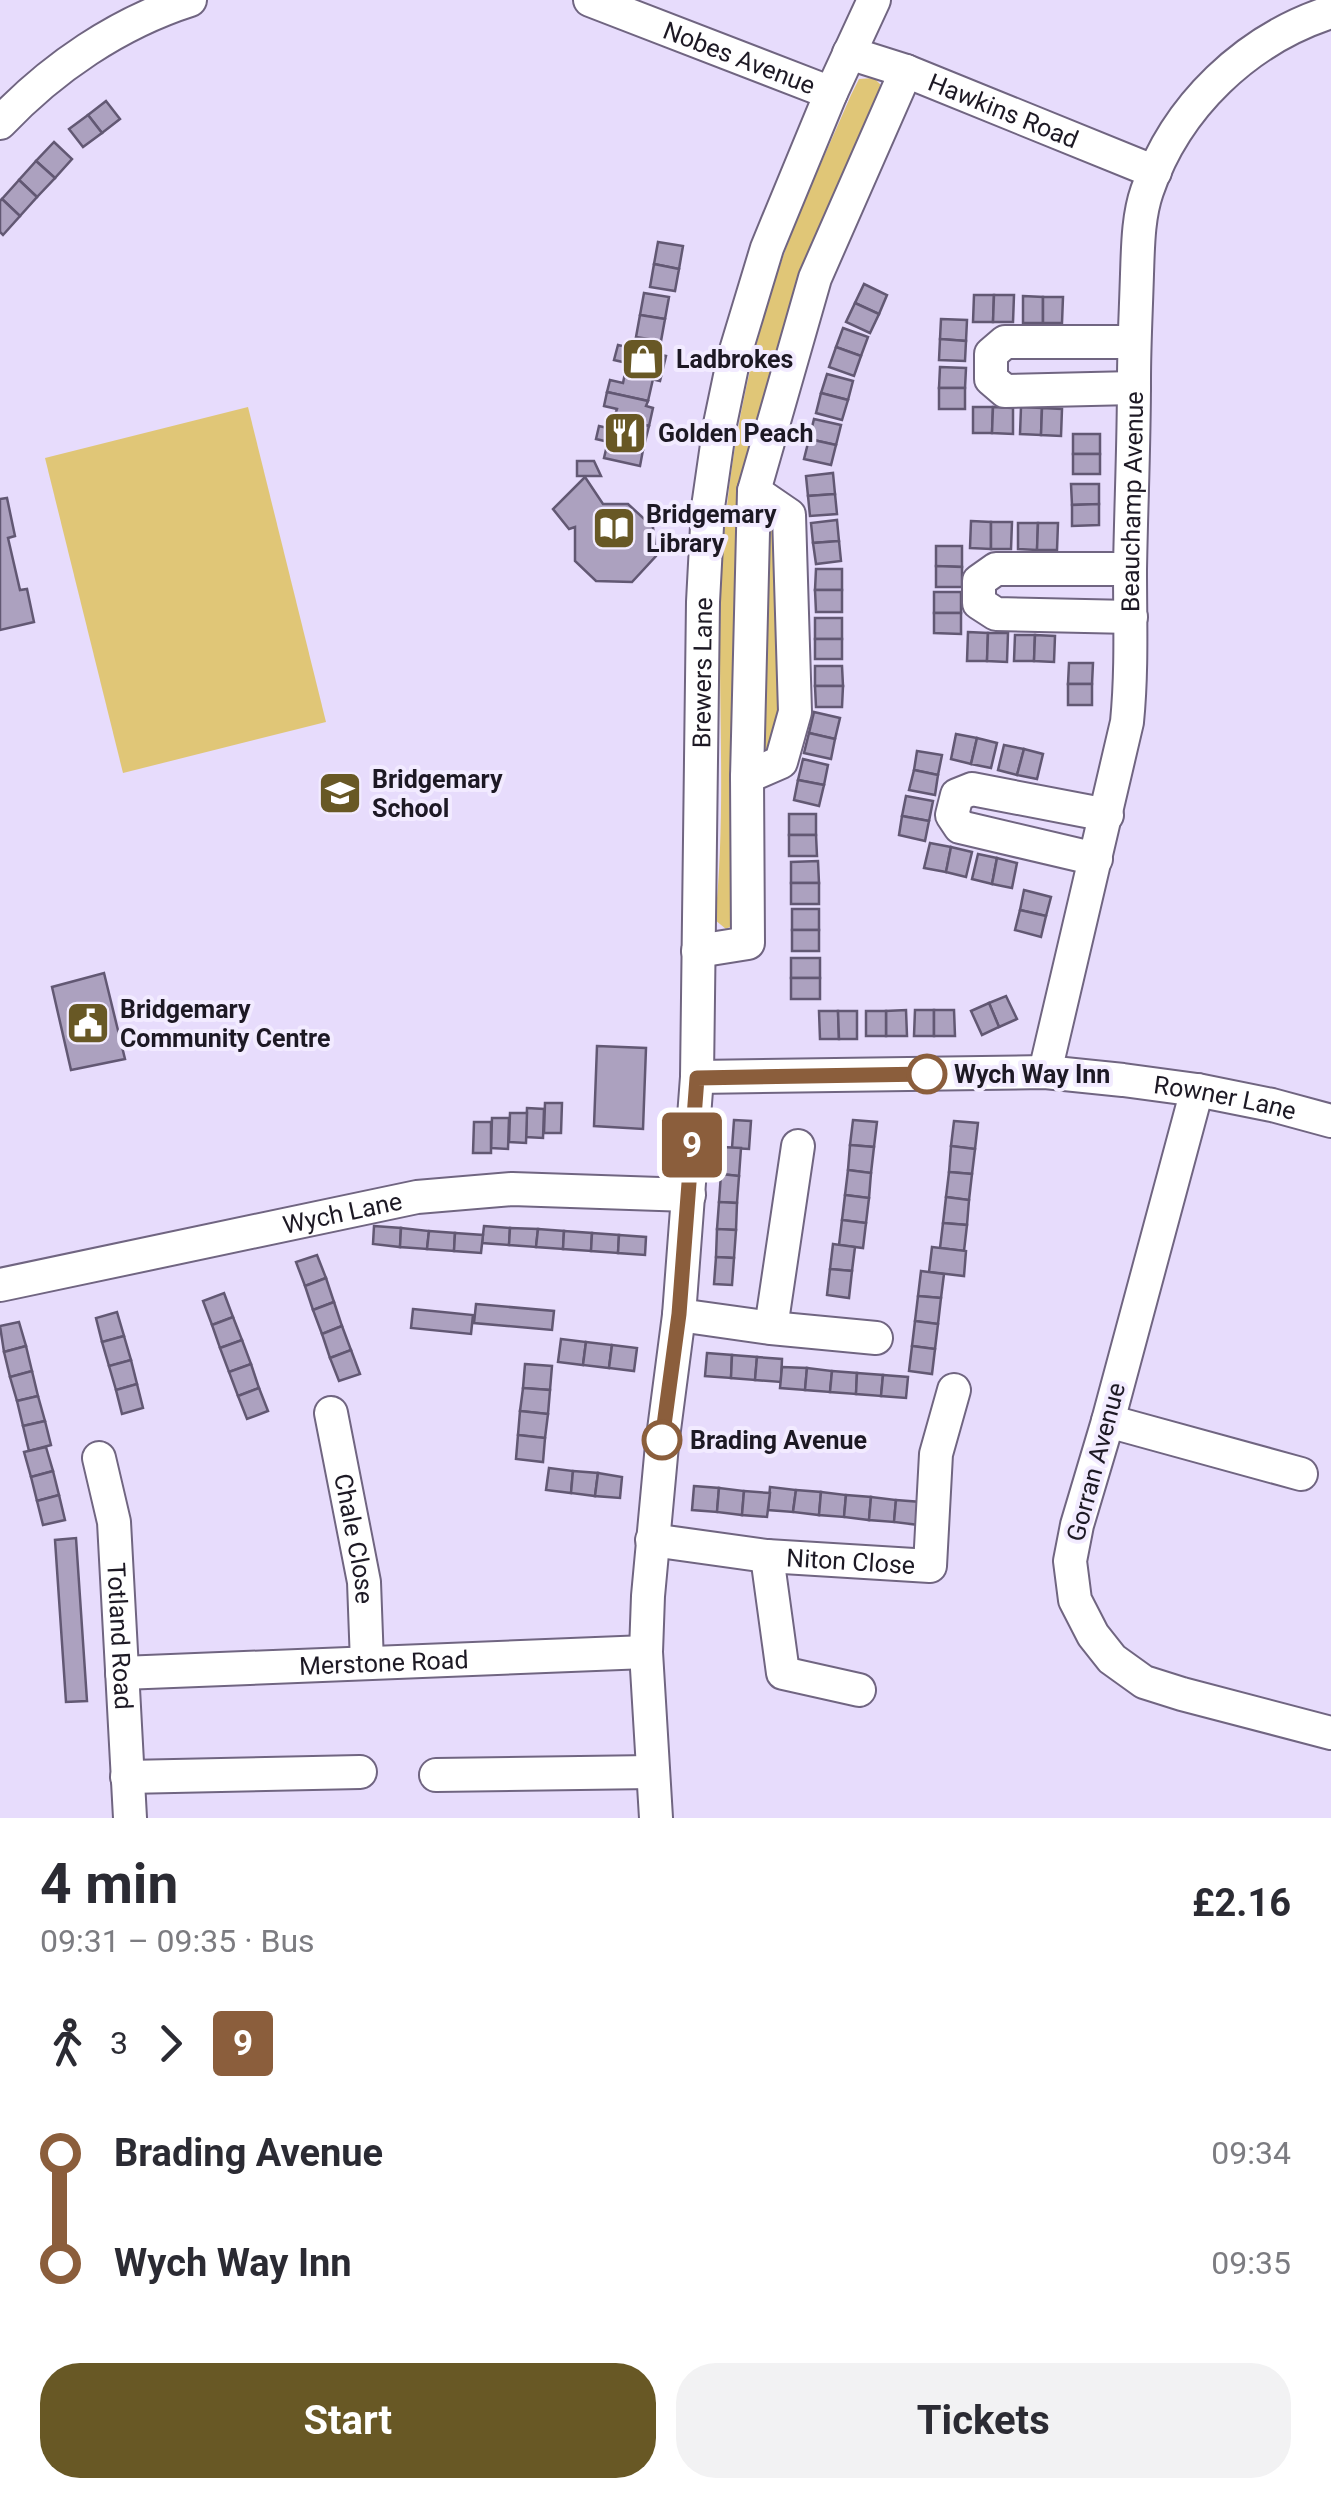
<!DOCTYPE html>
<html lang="en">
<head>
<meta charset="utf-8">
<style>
	:root { --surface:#fff; --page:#f2f2f3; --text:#2b2b33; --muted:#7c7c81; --accent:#685825 }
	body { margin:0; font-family:Roboto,sans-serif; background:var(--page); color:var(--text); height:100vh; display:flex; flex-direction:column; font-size:38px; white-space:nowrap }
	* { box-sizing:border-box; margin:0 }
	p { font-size:32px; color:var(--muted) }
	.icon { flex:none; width:55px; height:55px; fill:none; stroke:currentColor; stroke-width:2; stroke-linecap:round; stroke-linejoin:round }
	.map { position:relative; height:1818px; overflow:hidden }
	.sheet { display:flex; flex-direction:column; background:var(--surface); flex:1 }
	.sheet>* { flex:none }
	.badge { padding:0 20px; border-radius:8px; font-size:35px; line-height:65px }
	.map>.badge { position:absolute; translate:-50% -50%; box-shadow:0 0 0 5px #fff }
	.legs { display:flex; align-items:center; gap:15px; height:110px; padding:0 40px; font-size:32px }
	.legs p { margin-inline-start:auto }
	.head { display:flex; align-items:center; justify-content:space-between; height:170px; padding:0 40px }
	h1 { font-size:55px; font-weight:700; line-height:75px }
	.action { display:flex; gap:20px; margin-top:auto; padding:20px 40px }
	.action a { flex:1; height:115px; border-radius:40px; background:var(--accent); color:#fff; font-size:40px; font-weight:700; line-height:115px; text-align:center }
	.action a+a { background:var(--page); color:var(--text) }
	ul { padding:0 40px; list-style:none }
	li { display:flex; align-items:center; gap:35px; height:110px; font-size:38px }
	li i { display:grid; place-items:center; width:15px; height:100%; margin:0 12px; background:currentColor }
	li i::after { content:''; width:25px; height:25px; margin:-12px; border:8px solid; border-radius:50%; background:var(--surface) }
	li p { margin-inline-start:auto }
	li:first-child i { background:linear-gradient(#0000 50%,currentColor 0) }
	li:last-child i { background:linear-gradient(currentColor 50%,#0000 0) }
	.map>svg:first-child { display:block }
	.green { fill:#e0c677 }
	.building { fill:#aca1bf; stroke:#625873; stroke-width:2.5 }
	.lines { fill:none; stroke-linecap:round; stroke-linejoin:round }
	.minor-casing { stroke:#706581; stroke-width:36 }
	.minor { stroke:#fff; stroke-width:32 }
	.line-1-casing { stroke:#fff; stroke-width:22 }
	.line-1 { stroke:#8b5e3c; stroke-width:15 }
	.stop-1-dot { fill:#fff; stroke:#8b5e3c; stroke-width:5 }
	.labels { text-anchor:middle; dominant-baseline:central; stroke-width:8; stroke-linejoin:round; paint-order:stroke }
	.street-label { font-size:25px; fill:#1d1924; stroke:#f2ebff }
	.poi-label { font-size:25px; font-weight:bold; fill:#1d1924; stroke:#f2ebff; text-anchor:start }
	.stop-label { font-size:25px; font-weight:bold; fill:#1d1924; stroke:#f2ebff; text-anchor:start }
</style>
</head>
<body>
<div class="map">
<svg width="1331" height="1818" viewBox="0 0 1331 1818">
	<rect width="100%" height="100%" fill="#e7dcfc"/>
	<!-- green -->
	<g class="green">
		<path d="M874,78L881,85L887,96L856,151L791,301L744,474L739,676L733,682L734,862L739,922L726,929L715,920C727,809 717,697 721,585C726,466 749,346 791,235C809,188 831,142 851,95L859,79Z"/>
		<path d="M248,407L326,722L123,773L45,458Z"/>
		<path d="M772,519L785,523L788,705L773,748L765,751L761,734L766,522Z"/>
	</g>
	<!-- building -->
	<g class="building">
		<path d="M106,101L120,119L102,133L88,115Z"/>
		<path d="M88,115L102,133L83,147L69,129Z"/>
		<path d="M54,142L72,159L55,178L36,161Z"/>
		<path d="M36,161L55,178L37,197L19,180Z"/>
		<path d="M19,180L37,197L20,216L2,199Z"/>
		<path d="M2,199L20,216L3,235L0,232V201Z"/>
		<path d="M658,242L683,246L679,269L654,264Z"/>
		<path d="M654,264L679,269L675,291L650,287Z"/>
		<path d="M864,284L887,295L879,314L855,303Z"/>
		<path d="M644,293L669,297L665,319L640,315Z"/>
		<path d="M974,295H994L993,322H973Z"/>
		<path d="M994,295H1014L1013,322H993Z"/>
		<path d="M1023,296L1043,297V323H1023Z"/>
		<path d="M1043,297H1063L1062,323H1043Z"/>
		<path d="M855,303L879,314L870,333L846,322Z"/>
		<path d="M640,315L665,319L661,341L636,337Z"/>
		<path d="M941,319L967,320L966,341L940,339Z"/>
		<path d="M843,328L868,337L861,356L836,347Z"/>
		<path d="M940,339L966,341L965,361L939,360Z"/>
		<path d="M618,345L666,356L660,381L625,373L627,363L614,360Z"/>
		<path d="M836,347L861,356L854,376L829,367Z"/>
		<path d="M940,367L966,368L965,388H939Z"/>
		<path d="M625,373L653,379L648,401L607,392L610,380L623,383Z"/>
		<path d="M827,374L853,381L848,400L821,393Z"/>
		<rect x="939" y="388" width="26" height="21"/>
		<path d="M607,392L648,401L646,406L653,408L649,426L614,418L617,409L604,406Z"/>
		<path d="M821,393L848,400L842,420L816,413Z"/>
		<path d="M973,407H993L992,433H973Z"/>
		<path d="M993,407L1013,408V434L992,433Z"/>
		<path d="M1021,407L1042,408L1041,435L1020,434Z"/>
		<path d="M1042,408L1062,409L1061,436L1041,435Z"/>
		<path d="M614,418L649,426L643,450L596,439L599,426L612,429Z"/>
		<path d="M814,419L841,425L836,445L809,439Z"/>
		<rect x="1073" y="434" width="27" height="20"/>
		<path d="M809,439L836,445L831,465L804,459Z"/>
		<path d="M608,441L643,450L640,466L604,458Z"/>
		<rect x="1073" y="454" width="27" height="20"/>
		<path d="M577,461H594L601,476H577Z"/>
		<path d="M833,473L835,494L808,496L806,476Z"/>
		<path d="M585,477L603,504H628L653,527L656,556L632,582L596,581L575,561V527L569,529L553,509Z"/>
		<path d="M1071,484H1099V504L1072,505Z"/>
		<path d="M835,494L837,514L810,516L808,496Z"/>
		<path d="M7,498L15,536L8,538L20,590L27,589L34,622L0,630V499Z"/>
		<path d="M1099,504V525L1072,526V505Z"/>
		<path d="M837,520L839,541L813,543L811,523Z"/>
		<path d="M971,521L991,522V549L970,548Z"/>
		<path d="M991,522H1012L1011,549H991Z"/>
		<path d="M1018,523H1038L1037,550L1018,549Z"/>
		<path d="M1038,523H1058L1057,550H1037Z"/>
		<path d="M839,541L841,561L816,564L813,543Z"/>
		<path d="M936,546H962V567L936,566Z"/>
		<path d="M936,566L962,567V587H936Z"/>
		<path d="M816,569H842V590H815Z"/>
		<path d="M815,590H842V612H816Z"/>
		<rect x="934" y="592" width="27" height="21"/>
		<path d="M934,613H961V634L934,633Z"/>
		<rect x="815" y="618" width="27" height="21"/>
		<path d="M968,632L988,633L987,661H967Z"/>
		<path d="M988,633H1008L1007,662L987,661Z"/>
		<path d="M1015,635H1035L1034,661H1014Z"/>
		<path d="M1035,635L1055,636L1054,662L1034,661Z"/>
		<rect x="815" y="639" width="27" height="20"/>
		<path d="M1069,663H1093L1092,684H1068Z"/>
		<path d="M815,666H842L843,686H815Z"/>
		<rect x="1068" y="684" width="24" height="21"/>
		<path d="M815,686H843L842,707H816Z"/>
		<path d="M814,712L840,718L835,739L809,733Z"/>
		<path d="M809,733L835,739L831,759L804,753Z"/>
		<path d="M956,734L977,738L971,764L951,759Z"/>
		<path d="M977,738L997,743L991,768L971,764Z"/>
		<path d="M1004,745L1024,749L1017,775L998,770Z"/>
		<path d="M1024,749L1043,754L1037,779L1017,775Z"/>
		<path d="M917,751L942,755L938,775L914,770Z"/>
		<path d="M803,759L828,765L824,785L798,780Z"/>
		<path d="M914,770L938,775L935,795L909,790Z"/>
		<path d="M798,780L824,785L819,806L794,800Z"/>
		<path d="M906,796L933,801L929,821L902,816Z"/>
		<rect x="789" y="814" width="27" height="21"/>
		<path d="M902,816L929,821L925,841L899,835Z"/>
		<path d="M789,835H816L817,856H789Z"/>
		<path d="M930,843L951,847L946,872L924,868Z"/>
		<path d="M951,847L972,852L966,877L946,872Z"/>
		<path d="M978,854L997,858L992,884L972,879Z"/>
		<path d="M997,858L1017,863L1012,888L992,884Z"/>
		<path d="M818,861L819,883H791V862Z"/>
		<rect x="791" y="883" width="28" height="21"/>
		<path d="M1024,890L1051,897L1046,916L1020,910Z"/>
		<rect x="792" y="909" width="27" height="21"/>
		<path d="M1020,910L1046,916L1041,937L1015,930Z"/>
		<rect x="792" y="930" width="27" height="21"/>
		<rect x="791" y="958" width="29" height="20"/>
		<path d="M104,973L125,1059L71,1070L52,987Z"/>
		<rect x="791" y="978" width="29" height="21"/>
		<path d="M1006,996L1017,1019L999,1027L989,1003Z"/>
		<path d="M989,1003L999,1027L982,1035L971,1011Z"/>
		<path d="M906,1010L907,1036H886V1011Z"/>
		<path d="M915,1010H934V1036H914Z"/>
		<path d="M934,1010H954L955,1036H934Z"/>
		<path d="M819,1011H838L839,1039H820Z"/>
		<path d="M838,1011H857V1039H839Z"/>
		<rect x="866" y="1011" width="20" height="25"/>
		<path d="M597,1046L646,1048L643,1129L594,1126Z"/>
		<path d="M545,1103H562L561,1133H544Z"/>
		<path d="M527,1108L544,1109L543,1138L526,1137Z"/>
		<path d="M510,1113H527L526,1143L509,1142Z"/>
		<path d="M492,1118H509L508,1149L491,1148Z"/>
		<path d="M734,1120L751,1121L749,1149L732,1148Z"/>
		<path d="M853,1120L877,1122L874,1147L850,1145Z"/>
		<path d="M954,1121L978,1123L975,1149L951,1146Z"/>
		<path d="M474,1122H491V1153H473Z"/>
		<path d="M850,1145L874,1147L871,1173L848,1170Z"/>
		<path d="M951,1146L975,1149L972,1174L949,1172Z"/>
		<path d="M722,1147L741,1148L739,1176L721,1174Z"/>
		<path d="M848,1170L871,1173L869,1198L845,1195Z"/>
		<path d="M949,1172L972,1174L969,1200L946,1197Z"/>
		<path d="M721,1174L739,1176L737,1203L719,1202Z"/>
		<path d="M845,1195L869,1198L866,1223L842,1220Z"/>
		<path d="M946,1197L969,1200L967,1225L943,1223Z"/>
		<path d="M719,1202L737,1203L736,1230L717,1229Z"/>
		<path d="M842,1220L866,1223L863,1248L839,1245Z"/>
		<path d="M943,1223L967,1225L964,1251L940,1248Z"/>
		<path d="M374,1226L401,1228L400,1247L373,1244Z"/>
		<path d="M484,1226L510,1228L509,1245L482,1243Z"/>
		<path d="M401,1228L429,1231L427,1249L400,1247Z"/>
		<path d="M510,1228L538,1229L536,1247L509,1245Z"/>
		<path d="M538,1229L564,1231L563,1249L536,1247Z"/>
		<path d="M717,1229L736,1230L734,1258L716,1257Z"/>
		<path d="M429,1231L455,1233L454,1251L427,1249Z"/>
		<path d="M564,1231L592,1233L591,1251L563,1249Z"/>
		<path d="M455,1233L483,1235L481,1253L454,1251Z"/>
		<path d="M592,1233L619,1235L618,1253L591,1251Z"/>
		<path d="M619,1235L646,1237L645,1255L618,1253Z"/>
		<path d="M833,1244L855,1247L852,1271L830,1269Z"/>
		<path d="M932,1247L966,1251L964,1276L929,1272Z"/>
		<path d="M317,1255L326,1278L305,1286L296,1262Z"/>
		<path d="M716,1257L734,1258L732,1285L714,1284Z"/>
		<path d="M830,1269L852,1271L849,1298L827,1295Z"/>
		<path d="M921,1271L944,1274L941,1298L918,1296Z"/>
		<path d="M326,1278L334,1302L313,1310L305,1286Z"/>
		<path d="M224,1293L233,1317L212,1325L203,1301Z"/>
		<path d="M918,1296L941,1298L938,1324L915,1321Z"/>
		<path d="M334,1302L342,1326L322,1334L313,1310Z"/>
		<path d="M476,1304L554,1311L552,1330L474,1323Z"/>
		<path d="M413,1309L473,1315L471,1334L411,1328Z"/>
		<path d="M117,1312L124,1336L102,1342L96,1318Z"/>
		<path d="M233,1317L242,1340L220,1348L212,1325Z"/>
		<path d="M915,1321L938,1324L935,1349L912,1346Z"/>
		<path d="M19,1322L26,1346L4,1352L0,1326Z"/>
		<path d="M342,1326L351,1350L330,1358L322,1334Z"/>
		<path d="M124,1336L131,1360L109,1366L102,1342Z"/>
		<path d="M561,1339L586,1342L583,1365L558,1362Z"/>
		<path d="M242,1340L251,1364L229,1372L220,1348Z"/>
		<path d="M586,1342L612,1345L609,1368L583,1365Z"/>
		<path d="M612,1345L637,1348L634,1371L609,1368Z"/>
		<path d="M26,1346L32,1371L10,1377L4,1352Z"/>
		<path d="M912,1346L935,1349L932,1374L909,1371Z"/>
		<path d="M351,1350L360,1374L339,1381L330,1358Z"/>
		<path d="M707,1353L732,1355L731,1378L705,1376Z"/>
		<path d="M732,1355L757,1357L755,1380L731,1378Z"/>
		<path d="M757,1357L782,1359L781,1382L755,1380Z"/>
		<path d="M131,1360L137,1384L116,1390L109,1366Z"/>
		<path d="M251,1364L259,1388L238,1396L229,1372Z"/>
		<path d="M525,1364L552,1366L550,1390L523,1388Z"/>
		<path d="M782,1367L807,1368L805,1390L780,1388Z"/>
		<path d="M807,1368L832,1371L830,1392L805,1390Z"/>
		<path d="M32,1371L38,1396L17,1401L10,1377Z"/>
		<path d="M832,1371L857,1373L856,1394L830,1392Z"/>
		<path d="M857,1373L883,1375L881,1396L856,1394Z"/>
		<path d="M883,1375L908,1377L906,1398L881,1396Z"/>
		<path d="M137,1384L143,1408L122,1414L116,1390Z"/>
		<path d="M259,1388L268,1411L247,1419L238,1396Z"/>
		<path d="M523,1388L550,1390L548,1414L520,1411Z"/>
		<path d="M38,1396L45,1421L23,1426L17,1401Z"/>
		<path d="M520,1411L548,1414L545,1438L518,1435Z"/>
		<path d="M45,1421L51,1445L29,1451L23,1426Z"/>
		<path d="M518,1435L545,1438L543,1462L516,1459Z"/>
		<path d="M46,1447L53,1471L31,1477L24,1452Z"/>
		<path d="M549,1468L573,1471L571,1493L546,1490Z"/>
		<path d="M53,1471L59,1495L37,1501L31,1477Z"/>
		<path d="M573,1471L598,1473L595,1496L571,1493Z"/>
		<path d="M598,1473L622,1477L620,1498L595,1496Z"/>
		<path d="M694,1486L719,1488L717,1512L692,1510Z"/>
		<path d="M770,1487L796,1490L793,1512L768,1510Z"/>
		<path d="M719,1488L744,1491L742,1515L717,1512Z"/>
		<path d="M796,1490L821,1492L819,1515L793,1512Z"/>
		<path d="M744,1491L770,1493L767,1517L742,1515Z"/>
		<path d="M821,1492L846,1495L844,1517L819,1515Z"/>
		<path d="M59,1495L65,1520L43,1525L37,1501Z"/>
		<path d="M846,1495L871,1497L869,1520L844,1517Z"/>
		<path d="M871,1497L896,1500L894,1522L869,1520Z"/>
		<path d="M896,1500L921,1502L919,1525L894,1522Z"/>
		<path d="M76,1538L87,1701L66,1702L55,1540Z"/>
	</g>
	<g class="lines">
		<!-- minor casing -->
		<g class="minor-casing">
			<g id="minor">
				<path id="s1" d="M590,0L831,93"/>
				<path id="s2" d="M849,53L906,71L1155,172"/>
				<path d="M0,123C52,68 118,23 190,0"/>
				<path d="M1134,342H1005L991,354V379L1005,391L1134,388"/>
				<path d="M1130,569H996L979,581V603L996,614L1131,617"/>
				<path d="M747,777L781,762L795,712L789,515L754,491"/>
				<path d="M1096,859L960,827L952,815L957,795L972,789L1107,815"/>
				<path d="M698,951L748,943L747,777L754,491L815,278L906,71"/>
				<path id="s3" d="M1045,1072L1127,722C1132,671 1130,621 1130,570C1131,507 1134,444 1134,380C1134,345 1136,309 1137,274C1138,247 1138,217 1147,191C1176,106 1247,39 1331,12"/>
				<path id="s4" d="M697,1077L1045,1072L1123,1080L1197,1090L1272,1105L1331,1121"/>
				<path d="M1197,1090L1108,1421L1077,1525L1070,1561L1075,1600L1093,1635L1112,1659L1144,1682L1182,1694L1331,1733"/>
				<path id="s5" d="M0,1285L417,1197L512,1189L689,1195"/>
				<path d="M679,1315L771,1328L876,1338"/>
				<path d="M771,1328L798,1146"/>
				<path id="s6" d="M331,1413L364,1582L367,1663"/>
				<path d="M1108,1421L1301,1474"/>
				<path id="s7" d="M99,1458L114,1522L130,1818"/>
				<path id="s8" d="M652,1540L767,1556L930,1566L936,1454L954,1390"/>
				<path d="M767,1556L783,1673L859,1690"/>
				<path id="s9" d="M122,1673L646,1652"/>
				<path d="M436,1775L652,1772"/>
				<path d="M127,1777L360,1772"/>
				<path id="s10" d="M656,1818L646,1652L648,1596L662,1445L679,1315L697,1077L703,602L708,507L720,424L734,357L767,248L831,93L874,0"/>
			</g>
		</g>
		<!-- minor -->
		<use href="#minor" class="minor"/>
	</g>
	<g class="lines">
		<!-- line-1 casing -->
		<g class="line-1-casing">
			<path id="line-1" d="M662,1440L679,1314L697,1078L927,1074"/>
		</g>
		<!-- line-1 -->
		<use href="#line-1" class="line-1"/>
	</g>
	<!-- icons -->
	<defs>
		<g id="shop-square" transform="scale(2.25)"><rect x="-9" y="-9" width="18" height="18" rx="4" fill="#685825" stroke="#f2ebff"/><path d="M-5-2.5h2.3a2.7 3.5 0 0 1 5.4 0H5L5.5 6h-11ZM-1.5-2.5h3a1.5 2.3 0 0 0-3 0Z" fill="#fff"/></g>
		<g id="restaurant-square" transform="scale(2.25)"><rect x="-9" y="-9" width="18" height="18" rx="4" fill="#685825" stroke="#f2ebff"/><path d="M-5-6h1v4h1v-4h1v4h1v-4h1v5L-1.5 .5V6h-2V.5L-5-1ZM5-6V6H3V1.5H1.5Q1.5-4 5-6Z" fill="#fff"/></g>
		<g id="library-square" transform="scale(2.25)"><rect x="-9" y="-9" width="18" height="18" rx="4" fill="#685825" stroke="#f2ebff"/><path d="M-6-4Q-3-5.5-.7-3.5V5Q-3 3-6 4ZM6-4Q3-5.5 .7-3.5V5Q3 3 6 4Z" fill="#fff"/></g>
		<g id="school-square" transform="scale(2.25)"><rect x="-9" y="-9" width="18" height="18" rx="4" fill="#685825" stroke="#f2ebff"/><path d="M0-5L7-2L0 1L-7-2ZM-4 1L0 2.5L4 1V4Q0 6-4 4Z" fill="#fff"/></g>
		<g id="civic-square" transform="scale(2.25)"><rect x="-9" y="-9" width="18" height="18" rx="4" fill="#685825" stroke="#f2ebff"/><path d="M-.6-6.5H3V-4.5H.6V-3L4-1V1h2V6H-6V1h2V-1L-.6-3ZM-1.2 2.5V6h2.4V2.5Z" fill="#fff"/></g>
	</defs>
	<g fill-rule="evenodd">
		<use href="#shop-square" x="643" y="359"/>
		<use href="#restaurant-square" x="625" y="433"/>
		<use href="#library-square" x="614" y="528"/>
		<use href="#school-square" x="340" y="793"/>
		<use href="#civic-square" x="88" y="1023"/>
	</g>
	<!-- markers -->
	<g class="stop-1-dot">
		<circle cx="927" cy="1074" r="18"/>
		<circle cx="662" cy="1440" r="18"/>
	</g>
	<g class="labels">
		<!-- street labels -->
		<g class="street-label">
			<text stroke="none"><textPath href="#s1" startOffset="160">Nobes Avenue</textPath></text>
			<text stroke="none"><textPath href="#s2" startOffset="165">Hawkins Road</textPath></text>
			<text stroke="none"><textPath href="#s3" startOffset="580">Beauchamp Avenue</textPath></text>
			<text stroke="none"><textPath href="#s10" startOffset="1148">Brewers Lane</textPath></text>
			<text stroke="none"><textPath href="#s4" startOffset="530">Rowner Lane</textPath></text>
			<text stroke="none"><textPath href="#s5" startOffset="350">Wych Lane</textPath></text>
			<text transform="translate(1096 1462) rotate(-75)">Gorran Avenue</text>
			<text stroke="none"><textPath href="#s6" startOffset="128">Chale Close</textPath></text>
			<text stroke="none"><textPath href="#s8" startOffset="200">Niton Close</textPath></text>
			<text stroke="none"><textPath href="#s7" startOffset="180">Totland Road</textPath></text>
			<text stroke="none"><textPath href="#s9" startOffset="262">Merstone Road</textPath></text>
		</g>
		<!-- poi labels -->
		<g class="poi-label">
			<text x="676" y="359">Ladbrokes</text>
			<text x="658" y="433">Golden Peach</text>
			<text x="646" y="514">Bridgemary<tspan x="646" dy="29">Library</tspan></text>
			<text x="372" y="779">Bridgemary<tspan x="372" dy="29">School</tspan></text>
			<text x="120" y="1009">Bridgemary<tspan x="120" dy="29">Community Centre</tspan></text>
		</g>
		<!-- stop labels -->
		<g class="stop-label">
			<text x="954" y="1074">Wych Way Inn</text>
			<text x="690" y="1440">Brading Avenue</text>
		</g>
	</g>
</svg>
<b class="badge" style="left:692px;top:1145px;background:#8b5e3c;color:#fff">9</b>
</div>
<section class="sheet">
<div class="head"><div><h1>4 min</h1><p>09:31 – 09:35 · Bus</p></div><b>£2.16</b></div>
<div class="legs"><svg class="icon" aria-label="walk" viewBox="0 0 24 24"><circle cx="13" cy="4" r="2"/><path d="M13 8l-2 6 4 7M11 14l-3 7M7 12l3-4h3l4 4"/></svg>3<svg class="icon" aria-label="forward" viewBox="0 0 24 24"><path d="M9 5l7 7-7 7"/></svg><b class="badge" style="background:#8b5e3c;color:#fff">9</b></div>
<ul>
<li><i style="color:#8b5e3c"></i><b>Brading Avenue</b><p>09:34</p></li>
<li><i style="color:#8b5e3c"></i><b>Wych Way Inn</b><p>09:35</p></li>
</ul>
<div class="action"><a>Start</a><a>Tickets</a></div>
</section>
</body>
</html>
